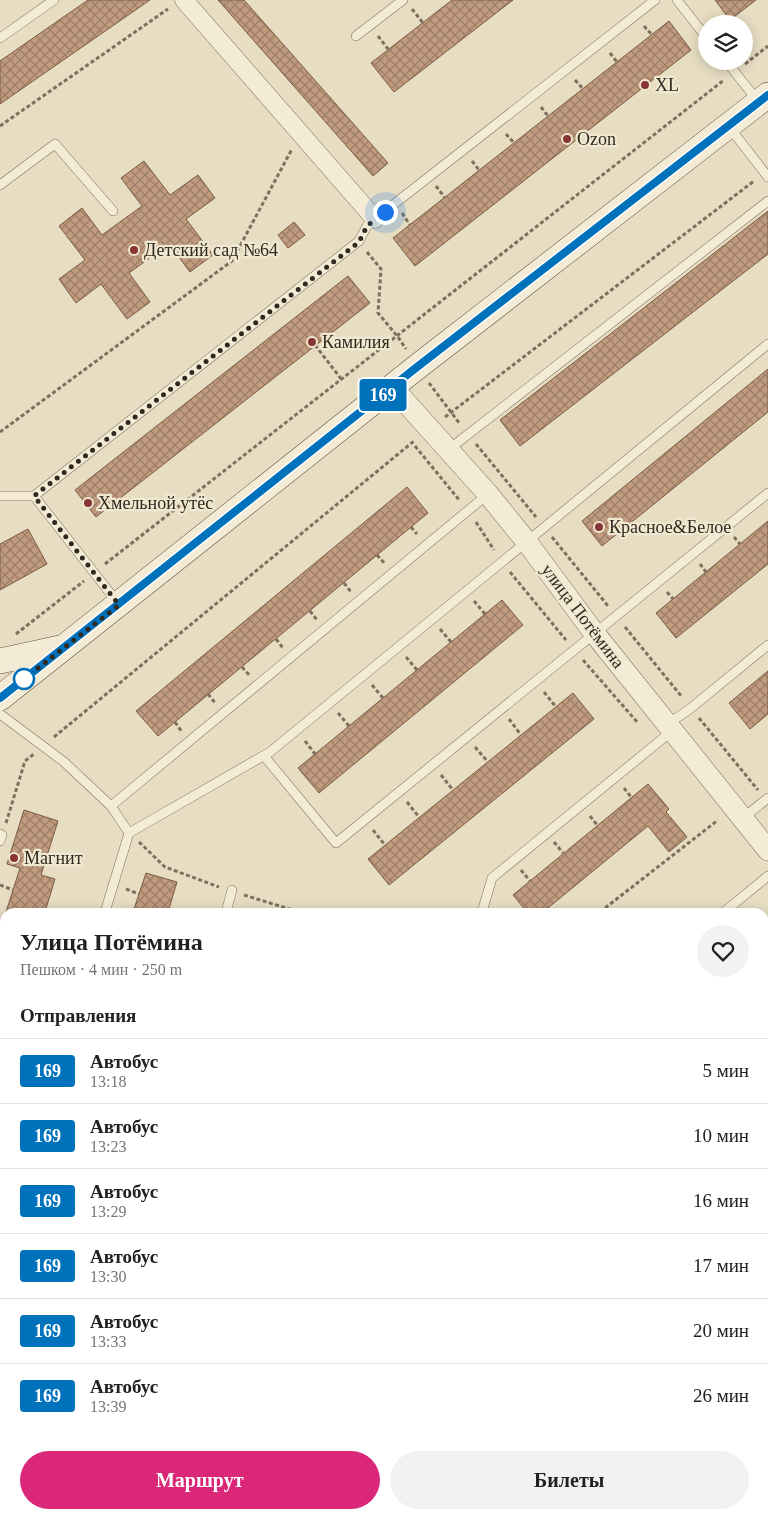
<!DOCTYPE html>
<html lang="ru">
<head>
<meta charset="utf-8">
<style>
	:root { --surface:#fff; --page:#f2f2f2; --text:#202124; --muted:#757577; --line:#e0e0e0; --accent:#db2777 }
	body { margin:0; font-family:"Times New Roman",serif; background:var(--page); color:var(--text); height:100vh; display:flex; flex-direction:column; font-size:19px; white-space:nowrap }
	* { box-sizing:border-box; margin:0 }
	p { font-size:16px; color:var(--muted) }
	.icon { flex:none; width:28px; height:28px; fill:none; stroke:currentColor; stroke-width:2; stroke-linecap:round; stroke-linejoin:round }
	.map { position:relative; flex:1; overflow:hidden }
	.panel { position:absolute; left:0px; top:908px; width:769px; height:611px; display:flex; flex-direction:column; background:var(--surface); border-radius:15px 15px 0 0; box-shadow:0 2px 12px #0003 }
	.panel>* { flex:none }
	.badge { padding:0 10px; border-radius:4px; font-size:18px; line-height:32px }
	.tools { position:absolute; left:698px; top:15px; display:grid; gap:10px }
	.tools a { display:grid; place-items:center; width:55px; height:55px; border-radius:50%; background:var(--surface); box-shadow:0 2px 12px #0003; font-size:25px }
	.you { position:absolute; width:25px; height:25px; margin:-12px; border:4px solid #fff; border-radius:50%; background:#1a73e8; box-shadow:0 0 0 8px #1a73e833 }
	.map>.badge { position:absolute; translate:-50% -50%; box-shadow:0 0 0 2px #fff }
	h2 { padding:0 20px; font-size:19px; line-height:45px }
	.round { display:grid; place-items:center; flex:none; width:52px; height:52px; border-radius:26px; background:var(--page) }
	.headline { display:flex; align-items:center; justify-content:space-between; height:85px; padding:0 20px }
	h1 { font-size:24px; font-weight:700; line-height:38px }
	.cta { display:flex; gap:10px; margin-top:auto; padding:10px 20px }
	.cta a { flex:1; height:58px; border-radius:30px; background:var(--accent); color:#fff; font-size:20px; font-weight:700; line-height:58px; text-align:center }
	.cta a+a { background:var(--page); color:var(--text) }
	ul { padding:0; list-style:none }
	li { display:flex; align-items:center; gap:15px; height:65px; padding:0 20px; border-top:1px solid var(--line) }
	li div { flex:1 }
	li b { display:block; font-size:19px }
	li em { font-style:normal }
	li .badge { min-width:55px; font-weight:700; text-align:center }
	.map>svg:first-child { display:block }
	.green { fill:#bec498 }
	.building { fill:url(#building-cross-hatch); stroke:#7b5c45 }
	.lines { fill:none; stroke-linecap:round; stroke-linejoin:round }
	.service-casing { stroke:#7f6f5c; stroke-width:10 }
	.minor-casing { stroke:#7f6f5c; stroke-width:19 }
	.tertiary-casing { stroke:#7f6f5c; stroke-width:22 }
	.secondary-casing { stroke:#61513f; stroke-width:26 }
	.path { stroke:#7f6f5c; stroke-width:3; stroke-dasharray:4 2.5; stroke-linecap:butt }
	.service { stroke:#f3ebd5; stroke-width:9 }
	.minor { stroke:#f3ebd5; stroke-width:18 }
	.tertiary { stroke:#f3ebd5; stroke-width:21 }
	.secondary { stroke:#f3ebd5; stroke-width:25 }
	.line-casing { stroke:#fff; stroke-width:11 }
	.line { stroke:#0072bc; stroke-width:8 }
	.walk { stroke:#31281e; stroke-width:5; stroke-dasharray:0 9 }
	.poi-dot { fill:#863534; stroke:#f0e8d1; stroke-width:2 }
	.stop-dot { fill:#fff; stroke:#0072bc; stroke-width:2.5 }
	.labels { text-anchor:middle; dominant-baseline:central; stroke-width:4.5; stroke-linejoin:round; paint-order:stroke }
	.poi-label { font-size:18px; fill:#31281e; stroke:#f0e8d1; text-anchor:start }
	.street-label { font-size:18px; fill:#31281e; stroke:#f0e8d1 }
</style>
</head>
<body>
<div class="map">
<svg width="768" height="1518" viewBox="0 0 768 1518">
	<defs>
		<pattern id="building-cross-hatch" width="8" height="8" patternUnits="userSpaceOnUse" patternTransform="scale(1.25)"><rect width="8" height="8" fill="#c19b7e"/><path d="M0 0l8 8M0 8l8-8" fill="none" stroke="#9d7e67"/></pattern>
	</defs>
	<rect width="100%" height="100%" fill="#e7ddc3"/>
	<!-- green -->
	<path class="green" d="M764,1394L768,1400V1518H717L714,1514H764Z"/>
	<!-- building -->
	<g class="building">
		<path d="M88,0H150L0,104V61Z"/>
		<path d="M218,0H244L388,163L373,176Z"/>
		<path d="M452,0H513L394,92L371,63Z"/>
		<path d="M715,0H756L730,20Z"/>
		<path d="M669,21L691,50L415,266L393,238Z"/>
		<path d="M144,161L170,195L198,175L215,198L186,219L213,255L190,272L169,244L129,273L150,302L127,319L101,284L76,303L59,279L85,260L59,226L82,208L102,235L142,206L121,178Z"/>
		<path d="M768,211V254L520,446L500,420Z"/>
		<path d="M294,222L305,235L288,248L278,235Z"/>
		<path d="M348,276L370,303L96,517L75,490Z"/>
		<path d="M768,369V412L602,546L582,521Z"/>
		<path d="M407,487L428,513L158,736L136,711Z"/>
		<path d="M768,521V564L676,638L656,613Z"/>
		<path d="M28,529L47,564L0,590V544Z"/>
		<path d="M502,600L523,625L319,793L298,768Z"/>
		<path d="M768,671V714L750,729L729,703Z"/>
		<path d="M573,693L594,719L389,885L368,859Z"/>
		<path d="M648,784L669,809L666,812L687,837L669,852L648,826L543,912H527L513,895Z"/>
		<path d="M24,810L58,821L41,875L55,879L45,912H6L20,868L7,864Z"/>
		<path d="M146,873L177,882L168,912H133Z"/>
	</g>
	<g class="lines">
		<!-- service casing -->
		<g class="service-casing">
			<g id="service">
				<path d="M677,0L706,37"/>
				<path d="M356,36L403,0"/>
				<path d="M0,38L54,0"/>
				<path d="M726,61L757,100"/>
				<path d="M730,128L768,177"/>
				<path d="M0,185L55,144L113,211"/>
				<path d="M448,450L768,201"/>
				<path d="M0,496H34L359,241L367,226L375,219L655,0"/>
				<path d="M34,496L117,602"/>
				<path d="M0,714L63,761L111,806L488,494"/>
				<path d="M668,724L691,708L768,645"/>
				<path d="M264,756L336,843L768,493"/>
				<path d="M111,806L129,833L270,752L768,344"/>
				<path d="M743,818L768,798"/>
				<path d="M0,834L2,835L0,841"/>
				<path d="M105,912L129,833"/>
				<path d="M226,912L232,890"/>
				<path d="M482,912L492,878L672,731"/>
				<path d="M724,912L768,876"/>
				<path d="M0,1251L5,1235"/>
				<path d="M0,1433L5,1435"/>
				<path d="M395,1517L409,1514"/>
				<path d="M42,1518L43,1514"/>
				<path d="M167,1518L168,1514"/>
				<path d="M298,1518L300,1514"/>
			</g>
		</g>
		<!-- minor casing -->
		<g class="minor-casing">
			<path id="minor" d="M184,0L375,219"/>
		</g>
		<!-- tertiary casing -->
		<g class="tertiary-casing">
			<path id="tertiary" d="M392,387L488,494L526,541L595,634L768,850"/>
		</g>
		<!-- secondary casing -->
		<g class="secondary-casing">
			<g id="secondary">
				<path d="M0,661L60,648"/>
				<path d="M0,698L417,367L768,95"/>
			</g>
		</g>
		<!-- path -->
		<g class="path">
			<path d="M412,9L423,23"/>
			<path d="M644,26L652,35"/>
			<path d="M378,36L388,49"/>
			<path d="M610,53L617,62"/>
			<path d="M745,64L768,46"/>
			<path d="M575,80L583,89"/>
			<path d="M541,107L548,116"/>
			<path d="M0,126L168,9"/>
			<path d="M506,134L514,143"/>
			<path d="M472,161L479,170"/>
			<path d="M436,186L445,198"/>
			<path d="M402,213L410,225"/>
			<path d="M367,252L381,269L378,313L398,337L406,349"/>
			<path d="M315,345L342,380"/>
			<path d="M429,383L460,424"/>
			<path d="M445,417L754,181"/>
			<path d="M0,432L232,261L292,149"/>
			<path d="M476,444L536,517"/>
			<path d="M415,446L460,501"/>
			<path d="M476,522L494,550"/>
			<path d="M411,527L417,534"/>
			<path d="M552,537L608,606"/>
			<path d="M734,537L740,544"/>
			<path d="M377,555L385,564"/>
			<path d="M105,564L724,80"/>
			<path d="M700,564L706,572"/>
			<path d="M510,572L566,640"/>
			<path d="M344,583L351,592"/>
			<path d="M667,592L673,599"/>
			<path d="M474,601L485,614"/>
			<path d="M310,611L317,620"/>
			<path d="M625,627L682,697"/>
			<path d="M440,629L451,642"/>
			<path d="M16,634L84,581"/>
			<path d="M276,639L283,648"/>
			<path d="M406,657L417,670"/>
			<path d="M583,660L638,723"/>
			<path d="M242,667L250,676"/>
			<path d="M372,685L383,698"/>
			<path d="M544,692L556,707"/>
			<path d="M208,694L216,704"/>
			<path d="M338,713L349,726"/>
			<path d="M699,718L758,790"/>
			<path d="M509,719L521,735"/>
			<path d="M175,722L182,732"/>
			<path d="M54,737L414,441"/>
			<path d="M305,741L315,754"/>
			<path d="M475,747L488,762"/>
			<path d="M441,775L453,790"/>
			<path d="M624,788L631,797"/>
			<path d="M407,802L419,817"/>
			<path d="M590,816L597,825"/>
			<path d="M6,823L25,761L34,754"/>
			<path d="M373,830L385,845"/>
			<path d="M139,842L165,867L219,887"/>
			<path d="M554,842L563,853"/>
			<path d="M521,870L530,881"/>
			<path d="M0,885L13,890"/>
			<path d="M126,889L139,894"/>
			<path d="M244,895L299,912"/>
			<path d="M600,912L718,820"/>
			<path d="M0,1289L5,1291"/>
			<path d="M0,1480L5,1490"/>
			<path d="M17,1514L19,1518"/>
			<path d="M696,1514L700,1518"/>
		</g>
		<!-- service -->
		<use href="#service" class="service"/>
		<!-- minor -->
		<use href="#minor" class="minor"/>
		<!-- tertiary -->
		<use href="#tertiary" class="tertiary"/>
		<!-- secondary -->
		<use href="#secondary" class="secondary"/>
	</g>
	<g class="lines">
		<!-- line casing -->
		<g class="line-casing">
			<path id="line" d="M0,698L417,367L768,95"/>
		</g>
		<!-- line -->
		<use href="#line" class="line"/>
		<!-- walk -->
		<path class="walk" d="M24,679L119,605L34,496L359,242L367,226L385,212"/>
	</g>
	<!-- markers -->
	<g class="poi-dot">
		<circle cx="645" cy="85" r="5"/>
		<circle cx="567" cy="139" r="5"/>
		<circle cx="134" cy="250" r="5"/>
		<circle cx="312" cy="342" r="5"/>
		<circle cx="88" cy="503" r="5"/>
		<circle cx="599" cy="527" r="5"/>
		<circle cx="14" cy="858" r="5"/>
	</g>
	<circle class="stop-dot" cx="24" cy="679" r="10"/>
	<g class="labels">
		<!-- poi labels -->
		<g class="poi-label">
			<text x="655" y="85">XL</text>
			<text x="577" y="139">Ozon</text>
			<text x="144" y="250">Детский сад №64</text>
			<text x="322" y="342">Камилия</text>
			<text x="98" y="503">Хмельной утёс</text>
			<text x="609" y="527">Красное&amp;Белое</text>
			<text x="24" y="858">Магнит</text>
		</g>
		<!-- street labels -->
		<g class="street-label">
			<text transform="translate(583 616) rotate(53)">улица Потёмина</text>
		</g>
	</g>
</svg>
<div class="tools">
<a><svg class="icon" aria-label="layers" viewBox="0 0 24 24"><path d="M12 4l9 5-9 5-9-5zM3 14l9 5 9-5"/></svg></a>
</div>
<div class="you" style="left:385px;top:212px"></div>
<b class="badge" style="left:383px;top:395px;background:#0072bc;color:#fff">169</b>
<section class="panel">
<div class="headline"><div><h1>Улица Потёмина</h1><p>Пешком · 4 мин · 250 m</p></div><a class="round"><svg class="icon" aria-label="heart" viewBox="0 0 24 24"><path d="M12 20l-8-8c-3-5 5-10 8-4 3-6 11-1 8 4z"/></svg></a></div>
<h2>Отправления</h2>
<ul>
<li><span class="badge" style="background:#0072bc;color:#fff">169</span><div><b>Автобус</b><p>13:18</p></div><em>5 мин</em></li>
<li><span class="badge" style="background:#0072bc;color:#fff">169</span><div><b>Автобус</b><p>13:23</p></div><em>10 мин</em></li>
<li><span class="badge" style="background:#0072bc;color:#fff">169</span><div><b>Автобус</b><p>13:29</p></div><em>16 мин</em></li>
<li><span class="badge" style="background:#0072bc;color:#fff">169</span><div><b>Автобус</b><p>13:30</p></div><em>17 мин</em></li>
<li><span class="badge" style="background:#0072bc;color:#fff">169</span><div><b>Автобус</b><p>13:33</p></div><em>20 мин</em></li>
<li><span class="badge" style="background:#0072bc;color:#fff">169</span><div><b>Автобус</b><p>13:39</p></div><em>26 мин</em></li>
</ul>
<div class="cta"><a>Маршрут</a><a>Билеты</a></div>
</section>
</div>
</body>
</html>
